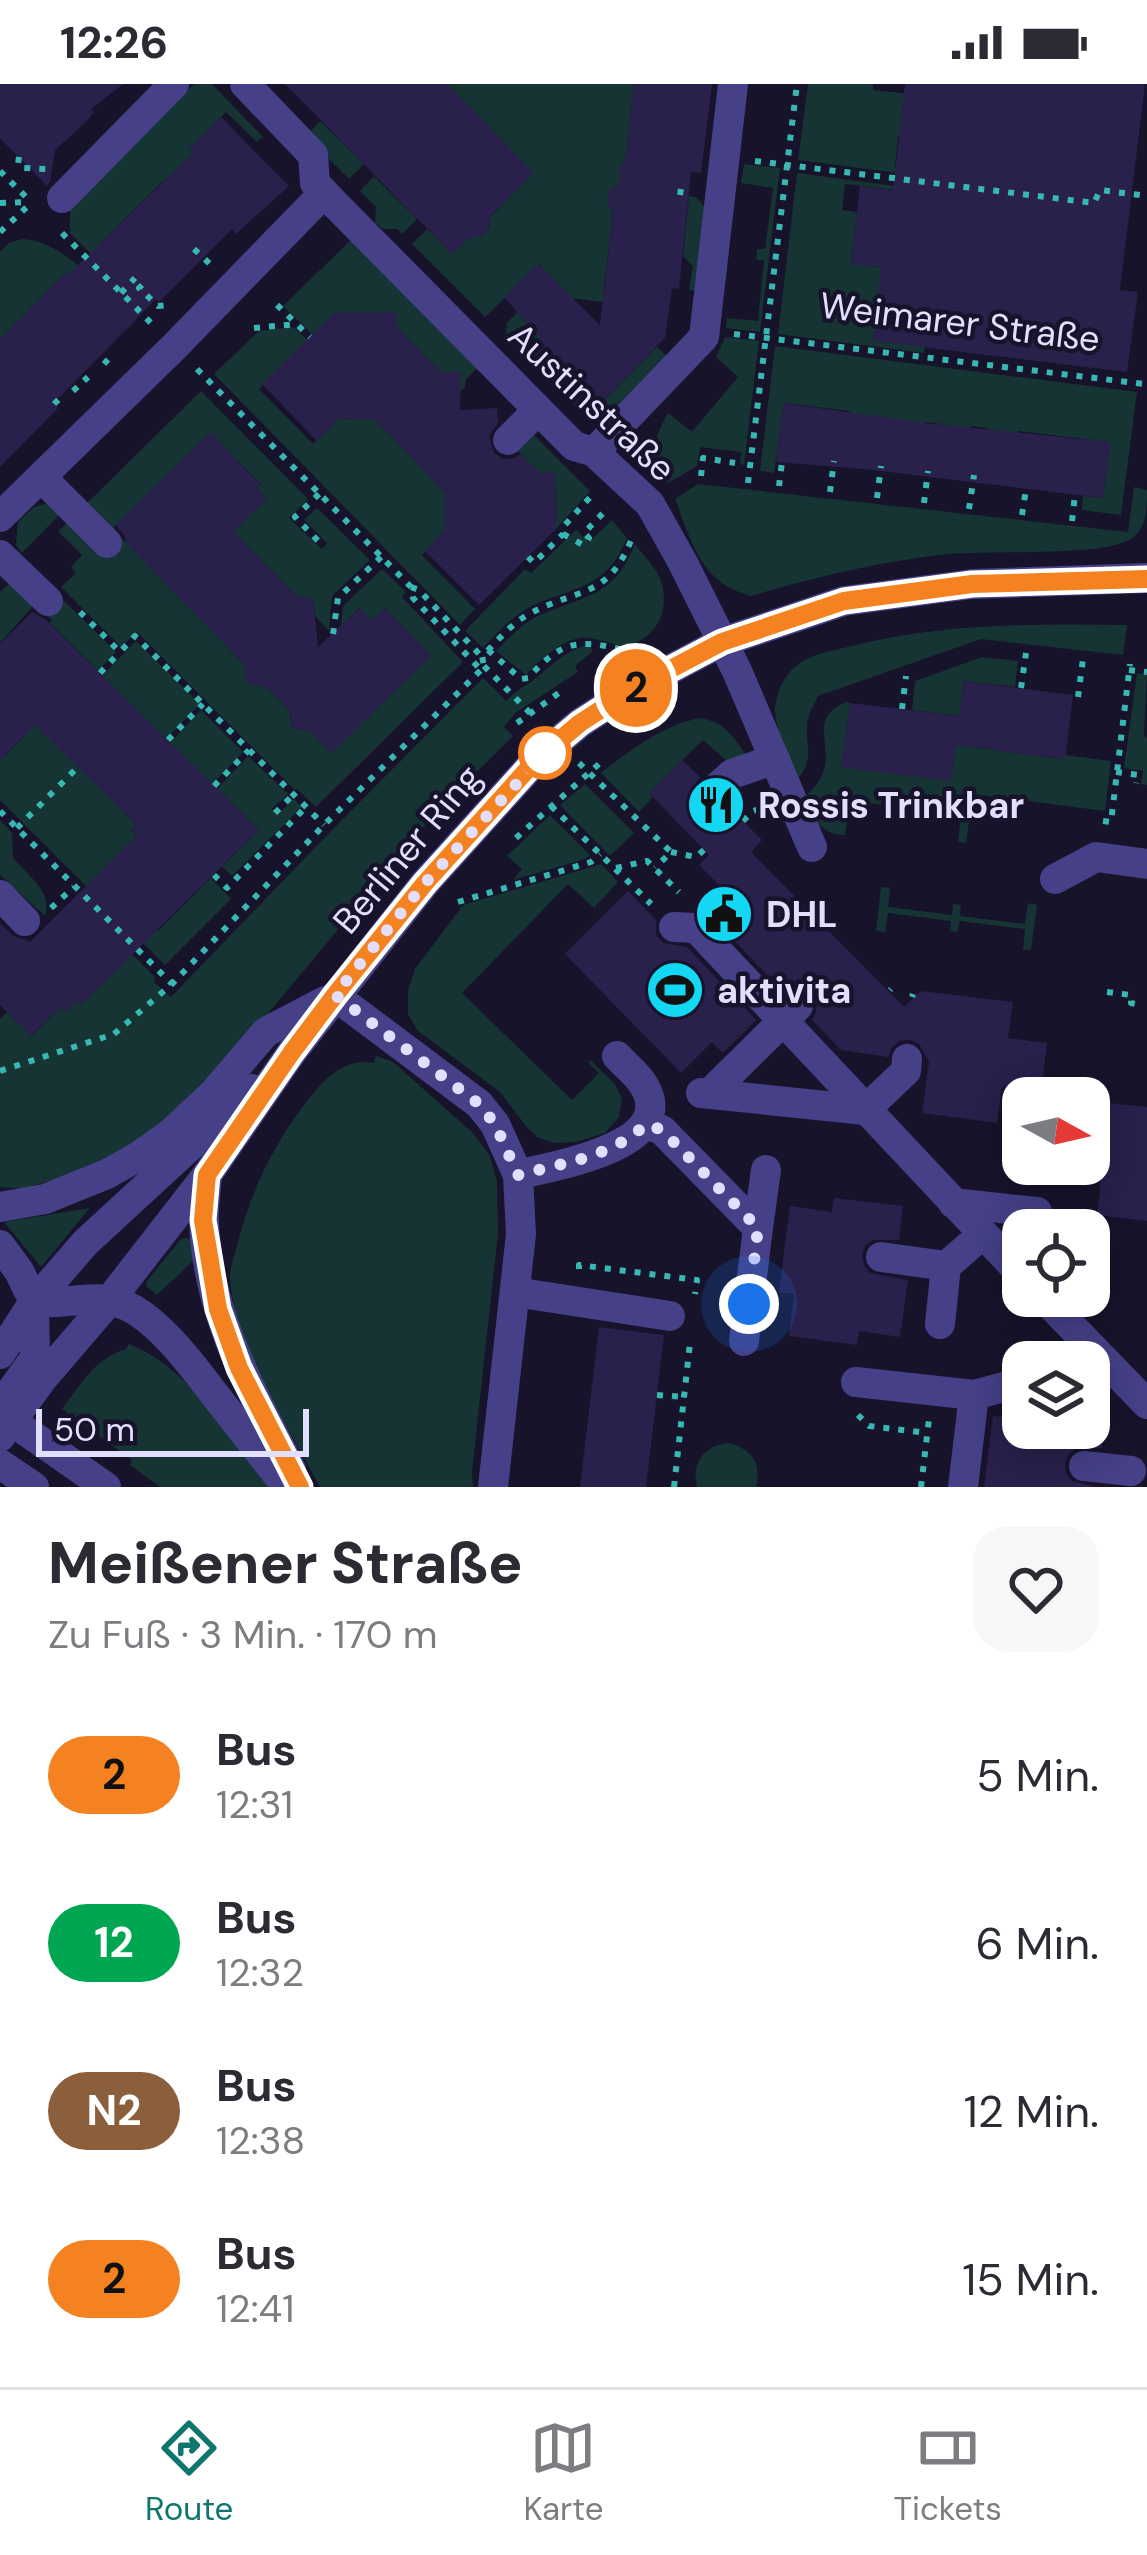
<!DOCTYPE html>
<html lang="de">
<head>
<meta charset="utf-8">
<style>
	:root { --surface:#fff; --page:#f7f7f7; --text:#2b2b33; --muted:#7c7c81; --line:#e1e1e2; --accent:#0f766e }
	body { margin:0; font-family:"DM Sans",sans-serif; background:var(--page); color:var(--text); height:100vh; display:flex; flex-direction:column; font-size:45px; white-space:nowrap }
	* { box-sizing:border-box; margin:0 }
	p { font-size:39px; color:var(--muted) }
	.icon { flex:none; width:66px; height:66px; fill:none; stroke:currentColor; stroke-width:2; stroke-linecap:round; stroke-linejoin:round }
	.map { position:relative; height:1403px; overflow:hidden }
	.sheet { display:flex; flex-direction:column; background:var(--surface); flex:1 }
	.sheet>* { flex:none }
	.badge { padding:0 24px; border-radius:39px; font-size:42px; line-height:78px }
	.needle { width:78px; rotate:98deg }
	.controls { position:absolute; left:1002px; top:993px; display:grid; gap:24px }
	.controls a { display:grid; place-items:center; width:108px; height:108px; border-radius:24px; background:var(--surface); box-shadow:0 6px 30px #0003; font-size:60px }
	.scale { position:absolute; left:36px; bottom:30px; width:273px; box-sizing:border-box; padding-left:12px; border:6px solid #e2defd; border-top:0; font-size:33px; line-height:42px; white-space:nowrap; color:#e2defd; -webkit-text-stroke:9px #17132b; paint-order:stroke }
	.you { position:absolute; width:60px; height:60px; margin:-30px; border:9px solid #fff; border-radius:50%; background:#1a73e8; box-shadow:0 0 0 18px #1a73e833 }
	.map>.badge { position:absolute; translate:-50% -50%; box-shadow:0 0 0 6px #fff }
	.round { display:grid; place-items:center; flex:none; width:126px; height:126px; border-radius:36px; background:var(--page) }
	.head { display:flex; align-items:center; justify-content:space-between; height:204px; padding:0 48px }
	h1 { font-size:57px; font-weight:800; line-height:90px }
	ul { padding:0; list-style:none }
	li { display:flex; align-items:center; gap:36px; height:168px; padding:0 48px }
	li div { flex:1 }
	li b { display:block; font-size:45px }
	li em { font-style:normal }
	li .badge { min-width:132px; font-weight:700; text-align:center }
	.status { display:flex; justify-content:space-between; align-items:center; height:84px; padding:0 60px; background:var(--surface); direction:ltr }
	.status svg { height:33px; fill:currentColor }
	.dock { display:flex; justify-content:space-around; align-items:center; height:168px; border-top:3px solid var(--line); background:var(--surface); font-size:33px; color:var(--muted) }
	.dock a { display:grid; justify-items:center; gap:6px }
	.dock .current { color:var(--accent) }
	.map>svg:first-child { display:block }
	.green { fill:#163434 }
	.building { fill:#29204b }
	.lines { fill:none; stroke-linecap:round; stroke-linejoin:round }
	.path { stroke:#37b8b3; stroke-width:6; stroke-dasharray:6 9; stroke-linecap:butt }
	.minor { stroke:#454087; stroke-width:30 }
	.line-casing { stroke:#fff; stroke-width:27 }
	.line { stroke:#f58220; stroke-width:18 }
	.walk { stroke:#e2defd; stroke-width:12; stroke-dasharray:0 21.6 }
	.stop-dot { fill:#fff; stroke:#f58220; stroke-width:6 }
	.labels { text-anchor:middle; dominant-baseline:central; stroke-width:9; stroke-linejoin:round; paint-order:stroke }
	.street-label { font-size:36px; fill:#e2defd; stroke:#17132b }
	.poi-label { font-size:36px; font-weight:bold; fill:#e2defd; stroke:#17132b; text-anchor:start }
</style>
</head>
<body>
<div class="status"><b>12:26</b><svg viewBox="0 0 49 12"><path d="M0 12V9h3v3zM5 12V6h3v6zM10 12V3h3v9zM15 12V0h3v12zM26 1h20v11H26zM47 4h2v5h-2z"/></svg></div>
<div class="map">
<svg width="1147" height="1403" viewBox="0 0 1147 1403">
	<rect width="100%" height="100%" fill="#17132b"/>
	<!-- green -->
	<g class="green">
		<path d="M194,0H212L263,53L257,58L226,28L190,64L204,79L162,98L101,159L121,200L70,149V123Z"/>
		<path d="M447,0H634L625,80H620V99L609,108L607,119L613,127L603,211L620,220L570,214L554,246L541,261L601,319L657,263L670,275L611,336L588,335L506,252L507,239L551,194L539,180L485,233L412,160L427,145L452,170L472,151L481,152L488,145L490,138L487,136L533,89Z"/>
		<path d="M808,0H873V6L920,11L915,55L898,53L895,83L945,90L944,95L798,76Z"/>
		<path d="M320,37L364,80L349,95L306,52Z"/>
		<path d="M744,80L780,84L760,248L726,244L727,234L758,237L764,177L756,175L757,165H765L773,104L741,99Z"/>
		<path d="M797,89L895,102V106L845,100L842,126L857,128L851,179L899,186L894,229L876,227L873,256L925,263L924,269L778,250Z"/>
		<path d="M374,92L417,135L402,150L397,145H383L375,138L376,123L360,107Z"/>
		<path d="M689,112L696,113L709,128L699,207L689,206L693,182L683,172Z"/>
		<path d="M354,153L480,281L466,295L465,303L460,308V289L440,288L397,243V228L313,251L283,222Z"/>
		<path d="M22,155C66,157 104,208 134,238L125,247L66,189L0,268V168L9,159Z"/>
		<path d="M293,243L308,256L259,305L313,360L340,334L376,336L445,409V446L422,471L475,525L460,541L214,290L259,247Z"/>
		<path d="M725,253L759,257L744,381L740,380L741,368L700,363L697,382L668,399C651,371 652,357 668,329L692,348L738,293L716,273Z"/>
		<path d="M775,262L1137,308L1121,431L1082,426L1083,412L1103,414L1110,358L1018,347L1016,354L987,350L988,344L971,342L970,349L941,345V340L925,338L924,344L878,332L877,338L849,335V327L784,319L774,389L760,387Z"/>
		<path d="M201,307L308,415L289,434L322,465L327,459L304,436L317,424L370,476L332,512L329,547L315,532L313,515L295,511L233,447L266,414L257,405L261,400L210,349L112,445L87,419Z"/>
		<path d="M534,351L590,407L556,445L555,389L538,388L518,367Z"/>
		<path d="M698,400L1128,448L1134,403L1147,406C1147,425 1147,444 1131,455C1103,473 988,466 949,470C881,477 816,493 751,512C700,499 692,458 675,415Z"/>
		<path d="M45,420L56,421L64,426L22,469L16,461L18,438L34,423Z"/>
		<path d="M612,436L627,454C607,503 579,502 536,520C514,530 499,547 483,564L465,547L525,485L531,489L576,446L589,458Z"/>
		<path d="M68,438L117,449L244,580L247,599L267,603L290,627L291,644L310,647L431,572L385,524L372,537L359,524L341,542L343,522L382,485L406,508L402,513L463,578L316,723L297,705L295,706L137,548L121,563L61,503L76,489L71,483L82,471L58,447Z"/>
		<path d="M635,460C644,472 658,485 662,500C669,527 657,553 629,561C614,564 597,552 582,554C561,556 539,576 526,591L496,567C510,553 523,539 540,531C586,511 614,513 635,460Z"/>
		<path d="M12,497L35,520L0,559V508Z"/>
		<path d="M56,509L116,568L98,587L50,539L52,536L40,525Z"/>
		<path d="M1127,541L1123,571L981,555L818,612C814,621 808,630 807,640C805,665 816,672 797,696C790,675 770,637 776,617C779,602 787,588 800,579C814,569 835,566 852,562C942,539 1035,540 1127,541Z"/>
		<path d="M136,557L200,620L166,655L102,592Z"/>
		<path d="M583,562H589L593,567L575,582L578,588L515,629L504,643L513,652L435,729L216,992L170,1037L118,1073L25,1105L0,1103V935L7,928L32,952L60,923L66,928L77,917L67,835L60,828L69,819L82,820L155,893L154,898L171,913L332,746L483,594L506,617C514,608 522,604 531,598C549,584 561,570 583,562Z"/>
		<path d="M982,573L1018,577L1015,603L964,597L959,632L912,626L915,597Z"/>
		<path d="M1137,589L1147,591L1144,652L1147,654V701L1141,700L1143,687L1124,684Z"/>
		<path d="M846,618L850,619L842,682L956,661L1064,675L1065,671L1111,677L1105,727L973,710L966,759L958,758L961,730L850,717L845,751C822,751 811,733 803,714C854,674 796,639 846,618Z"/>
		<path d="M201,626L243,668L212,700L170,659Z"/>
		<path d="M34,632L44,649L136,740L131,745L137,751L97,792L158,847L211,794L231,815L165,881L0,716V677L23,654Z"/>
		<path d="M699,634C724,637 733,652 746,671L727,677L703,656L649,709L653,713L639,728L601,689C630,666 662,642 699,634Z"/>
		<path d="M248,672L288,710L272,725L277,731L294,715L302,723L232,792L222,783L259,746L217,705Z"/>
		<path d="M585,700L634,749L610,772L560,721Z"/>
		<path d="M550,731L590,771L585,775L513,796L522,785L507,772Z"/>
		<path d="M0,736L12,749L13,774C28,792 53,807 45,832L0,791Z"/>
		<path d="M601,780L618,798L594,824L568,800L462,909L572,1016L599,989L588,978L590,976L614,999L622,1014L619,1033L605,1049L576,1058L554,1059L537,1053L526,1042L500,1008L417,946L408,930V906L415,885L463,821Z"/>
		<path d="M881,803L890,804L888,823L952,831L953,820L961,821L960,832L1025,840L1028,819L1037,821L1031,866H1023L1025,845L960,837L957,848L950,847L951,837L888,829L885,848L876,847Z"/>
		<path d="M376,972L393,978L474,1050L490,1072L497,1098L498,1149L472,1388L473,1403H320C289,1344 232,1258 230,1193C230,1184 233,1174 236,1166C248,1114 270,1067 301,1025C320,1000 340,973 374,979Z"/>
		<path d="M90,1124L41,1183L4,1138Z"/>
		<path d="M186,1154L191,1156L193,1177L157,1211L147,1203L146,1198L181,1155Z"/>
		<path d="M129,1260C190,1284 229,1352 268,1403H160L130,1381L132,1376L62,1325C81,1300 95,1274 126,1265Z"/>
		<path d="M729,1359C752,1365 762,1380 756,1403H697C691,1379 704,1361 729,1359Z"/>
	</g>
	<!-- building -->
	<g class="building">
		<path d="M0,0H123L91,25L94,28L86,38L55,66L50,98L47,102L0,54Z"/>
		<path d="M285,0H447L534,89L491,131L488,145L481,152L469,154L452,170Z"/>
		<path d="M634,0H712L701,89L691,88L679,205L672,204L665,254L601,319L541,260L543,258L504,213L538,180L600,241L613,127L607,119L608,108L619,100L620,79L625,80Z"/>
		<path d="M905,0H1145L1120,206L1138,208L1127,288L873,257L881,183L851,180L860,102L893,106Z"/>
		<path d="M221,33L289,102L236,150L232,145L159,218L156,215L53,320L58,324L0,383V255L66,188L68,191L193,69L189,65Z"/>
		<path d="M335,228H397V243L440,288H461L460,326L497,324L498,339L489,352L494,369L504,375L514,374L521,370L538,388H555L556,445L479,521L425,467L445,446V409L376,336L340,334L317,357L262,300Z"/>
		<path d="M783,319L924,339L1111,358L1103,414L873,386L776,378Z"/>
		<path d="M210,348L261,401L257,405L267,415L233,447L295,511L313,515L318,563L360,524L372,537L385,524L431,572L331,669L310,647L291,644L290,627L267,603L247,599L244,580L126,459L125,453L116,441Z"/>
		<path d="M32,528L46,536L259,746L81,921L77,917L66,929L60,923L31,952L0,921V839L12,851L30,858L137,751L131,744L136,740L35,641L0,677V560Z"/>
		<path d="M964,597L1073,611L1065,675L956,661L951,697L841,683L850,619L959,632Z"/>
		<path d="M682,676L700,693L695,700L694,710L699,721L716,726L727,721L762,756L751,768L904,923L921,907L1013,918L1008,954L1047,959L1041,1008L1002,1003L997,1039L922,1029L929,978L919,960L910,956L900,957L892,963L888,973L841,966L812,936L816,928L817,918L811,908L794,903L784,909L710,831L693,824L718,800L699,781L709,771L649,709Z"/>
		<path d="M628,807L656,836V851L663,859L687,863L756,936L723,969L712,958L681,989L565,870Z"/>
		<path d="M1110,1019L1147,1023V1137L1097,1131Z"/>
		<path d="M834,1114L903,1122L899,1156H873L865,1162L862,1172L864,1181L870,1189L908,1196L900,1253L859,1247L857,1261L789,1252L794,1210L779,1208L790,1122L832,1128Z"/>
		<path d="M599,1243L664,1251L646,1403H580Z"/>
		<path d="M993,1332L1023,1335V1344H1104L1102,1364H1077L1069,1370L1065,1379L1066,1389L1072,1397L1097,1403H984Z"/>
	</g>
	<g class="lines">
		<!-- path -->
		<g class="path">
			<path d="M19,73L18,80L22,84L46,85"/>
			<path d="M755,77L1094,119L1100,106L1147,112"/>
			<path d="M0,87L31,118"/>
			<path d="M680,111L681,105"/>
			<path d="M0,119L28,118"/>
			<path d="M0,148L29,121"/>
			<path d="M62,149L154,242"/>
			<path d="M194,165L210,180"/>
			<path d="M142,201L139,204L158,222L168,221"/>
			<path d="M121,209L135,194"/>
			<path d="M277,221L310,253"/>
			<path d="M254,244L297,240"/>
			<path d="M734,250L1144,300"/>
			<path d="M104,280L114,269"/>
			<path d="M197,285L411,503L413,514L481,586"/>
			<path d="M73,307L88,293"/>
			<path d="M54,320L59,315"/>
			<path d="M701,392L703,374L735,379"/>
			<path d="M748,399L797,0"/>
			<path d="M779,402L782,378"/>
			<path d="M830,408L834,377"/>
			<path d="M319,410L295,433L324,463"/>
			<path d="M877,414L881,382"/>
			<path d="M924,419L928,387"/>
			<path d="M969,425L974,391"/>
			<path d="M1022,431L1026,405"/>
			<path d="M1072,437L1075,411"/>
			<path d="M563,450L583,461L589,454L584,449L607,425"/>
			<path d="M528,473L534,479L563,450V443L593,410"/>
			<path d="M411,503L419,506L481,572"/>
			<path d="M80,528L120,568L135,552L324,741"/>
			<path d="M333,550L338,514L381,473"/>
			<path d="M488,566L521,595L528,594C563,555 579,555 628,567"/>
			<path d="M484,582L536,635"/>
			<path d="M1129,586L1147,588"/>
			<path d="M100,589L120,568"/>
			<path d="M1021,604L1026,569"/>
			<path d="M1078,613L1083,575"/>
			<path d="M902,625L906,592"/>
			<path d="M517,639L563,606"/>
			<path d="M168,656L203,620"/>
			<path d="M579,679L671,768L655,784"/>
			<path d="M1116,688L1138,691L1136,699"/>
			<path d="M214,702L249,666"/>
			<path d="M551,722L651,820"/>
			<path d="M0,727L172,900"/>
			<path d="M275,729L294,710"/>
			<path d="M743,737L753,727L762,724"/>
			<path d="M1103,737L1111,738L1130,580"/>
			<path d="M17,744L78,683"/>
			<path d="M516,754L599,680"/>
			<path d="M671,768L696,773L704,766"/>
			<path d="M616,784L647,777L679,808"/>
			<path d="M214,791L227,804L306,723"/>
			<path d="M458,818L591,778L600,770"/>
			<path d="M51,824L74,803"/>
			<path d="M890,906L891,905"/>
			<path d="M1107,908L1131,911V919L1140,921"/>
			<path d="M912,913L913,910"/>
			<path d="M0,987L114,950L172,900L324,741L481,586L484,582L482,572C498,557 511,539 531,529C580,503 608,515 632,454"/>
			<path d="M1051,1014V1010"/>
			<path d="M1041,1099L1043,1080"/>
			<path d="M579,1185V1181L697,1196L695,1210"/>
			<path d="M657,1311L684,1313"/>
			<path d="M858,1331L869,1342L928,1349"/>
			<path d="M674,1403L690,1259"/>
			<path d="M921,1403L929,1335"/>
		</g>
		<!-- minor -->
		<g class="minor">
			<path d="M245,0L313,71L315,99L335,120L574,362L594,368L650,420L683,479L737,587L812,763"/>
			<path d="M62,114L174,0"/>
			<path d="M508,356L538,326"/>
			<path d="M594,368L704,253L733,0"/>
			<path d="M41,393L107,459"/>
			<path d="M0,433L174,263L324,109"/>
			<path d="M0,471L48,517"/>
			<path d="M713,707L732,690L775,675"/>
			<path d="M1055,795L1096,773L1147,780"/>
			<path d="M0,811L25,837"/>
			<path d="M674,843L696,844L1023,1192"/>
			<path d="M335,912L479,1020L495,1040L518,1091L521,1150L493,1403"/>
			<path d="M701,1009L865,1026L906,987L907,975"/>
			<path d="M709,1010L798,922"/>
			<path d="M646,1040L662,1046L758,1144L744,1257"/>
			<path d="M207,1091C206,1106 203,1123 204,1138C207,1229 251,1306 291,1385"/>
			<path d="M518,1091C555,1081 682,1062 643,1000C637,990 625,981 617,972"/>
			<path d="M953,1119L1037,1128"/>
			<path d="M0,1123L45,1115L107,1090L139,1072L170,1050L213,1010L266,948L325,917"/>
			<path d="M758,1144L766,1086"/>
			<path d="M0,1161L19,1187L34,1218L35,1274L12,1306"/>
			<path d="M881,1173L946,1182"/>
			<path d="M515,1208L670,1232"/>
			<path d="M1042,1212L1147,1320"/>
			<path d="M34,1218C65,1222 96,1207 127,1222C161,1238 195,1285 218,1315C241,1344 264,1374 287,1403"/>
			<path d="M940,1240L946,1182L983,1150"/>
			<path d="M0,1270L34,1218L85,1159L252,1005"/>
			<path d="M856,1298L974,1311"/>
			<path d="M0,1329L106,1403"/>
			<path d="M0,1353L43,1294L109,1217L207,1091L292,968L425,799L536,676L580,639L631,606L722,558L844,517L972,500L1147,494"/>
			<path d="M0,1380L34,1403"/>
			<path d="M1084,1382L1131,1387"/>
			<path d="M963,1403L974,1311L1023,1298"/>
		</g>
	</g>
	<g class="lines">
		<!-- line casing -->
		<g class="line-casing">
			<path id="line" d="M300,1403L239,1284L218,1225L203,1136L207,1091L292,968L335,911L425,799L536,676L580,639L631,606L722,558L844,517L972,500L1147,495"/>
		</g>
		<!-- line -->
		<use href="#line" class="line"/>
		<!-- walk -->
		<path class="walk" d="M545,669L425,799L335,911L479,1020L495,1040L518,1091C563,1079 612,1073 646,1040L662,1046L758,1144L749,1220"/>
	</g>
	<!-- icons -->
	<defs>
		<g id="restaurant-disc" transform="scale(3)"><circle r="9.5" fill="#14d8f3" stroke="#17132b"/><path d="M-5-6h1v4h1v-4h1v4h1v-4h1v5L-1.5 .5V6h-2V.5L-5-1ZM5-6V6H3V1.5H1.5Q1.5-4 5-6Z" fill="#111"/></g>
		<g id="civic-disc" transform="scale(3)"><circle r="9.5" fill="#14d8f3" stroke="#17132b"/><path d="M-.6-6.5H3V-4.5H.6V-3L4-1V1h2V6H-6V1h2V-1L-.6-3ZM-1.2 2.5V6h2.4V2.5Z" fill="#111"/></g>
		<g id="stadium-disc" transform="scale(3)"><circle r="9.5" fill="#14d8f3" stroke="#17132b"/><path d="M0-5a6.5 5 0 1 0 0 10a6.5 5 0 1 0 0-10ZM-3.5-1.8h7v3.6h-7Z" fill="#111"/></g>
	</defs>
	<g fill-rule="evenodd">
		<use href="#restaurant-disc" x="716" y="721"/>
		<use href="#civic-disc" x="724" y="830"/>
		<use href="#stadium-disc" x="675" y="906"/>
	</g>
	<!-- markers -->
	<circle class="stop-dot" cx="545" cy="669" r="24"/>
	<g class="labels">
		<!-- street labels -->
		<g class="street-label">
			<text transform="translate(960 238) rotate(7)">Weimarer Straße</text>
			<text transform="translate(592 318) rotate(43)">Austinstraße</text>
			<text transform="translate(407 765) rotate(-50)">Berliner Ring</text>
		</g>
		<!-- poi labels -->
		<g class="poi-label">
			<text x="758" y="721">Rossis Trinkbar</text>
			<text x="766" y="830">DHL</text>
			<text x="717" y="906">aktivita</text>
		</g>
	</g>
</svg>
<div class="controls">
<a><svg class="needle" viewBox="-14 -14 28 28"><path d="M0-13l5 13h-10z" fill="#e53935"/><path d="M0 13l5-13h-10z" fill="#7c7c81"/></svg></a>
<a><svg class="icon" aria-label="locate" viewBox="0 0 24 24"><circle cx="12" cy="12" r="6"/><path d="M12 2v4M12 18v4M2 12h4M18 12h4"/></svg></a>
<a><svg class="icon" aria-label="layers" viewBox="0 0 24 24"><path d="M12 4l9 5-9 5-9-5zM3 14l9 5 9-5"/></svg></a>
</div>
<div class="scale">50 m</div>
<div class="you" style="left:749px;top:1220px"></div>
<b class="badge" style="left:636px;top:604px;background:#f58220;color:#111">2</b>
</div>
<section class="sheet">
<div class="head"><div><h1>Meißener Straße</h1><p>Zu Fuß · 3 Min. · 170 m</p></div><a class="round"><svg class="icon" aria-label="heart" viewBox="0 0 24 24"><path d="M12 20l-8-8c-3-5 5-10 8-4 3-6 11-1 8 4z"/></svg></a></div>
<ul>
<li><span class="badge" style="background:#f58220;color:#111">2</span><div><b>Bus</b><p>12:31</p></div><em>5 Min.</em></li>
<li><span class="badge" style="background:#00a651;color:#fff">12</span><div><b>Bus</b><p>12:32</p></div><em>6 Min.</em></li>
<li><span class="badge" style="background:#8b5e3c;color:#fff">N2</span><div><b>Bus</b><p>12:38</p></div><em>12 Min.</em></li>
<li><span class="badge" style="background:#f58220;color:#111">2</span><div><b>Bus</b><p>12:41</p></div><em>15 Min.</em></li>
</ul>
</section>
<nav class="dock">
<a class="current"><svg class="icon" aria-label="directions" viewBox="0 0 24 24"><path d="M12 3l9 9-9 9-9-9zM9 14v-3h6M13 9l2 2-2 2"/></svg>Route</a>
<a><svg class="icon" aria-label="map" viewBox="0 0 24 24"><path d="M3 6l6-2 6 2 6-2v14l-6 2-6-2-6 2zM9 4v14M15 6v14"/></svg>Karte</a>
<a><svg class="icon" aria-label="tickets" viewBox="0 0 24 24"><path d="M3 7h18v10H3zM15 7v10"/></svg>Tickets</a>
</nav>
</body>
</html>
